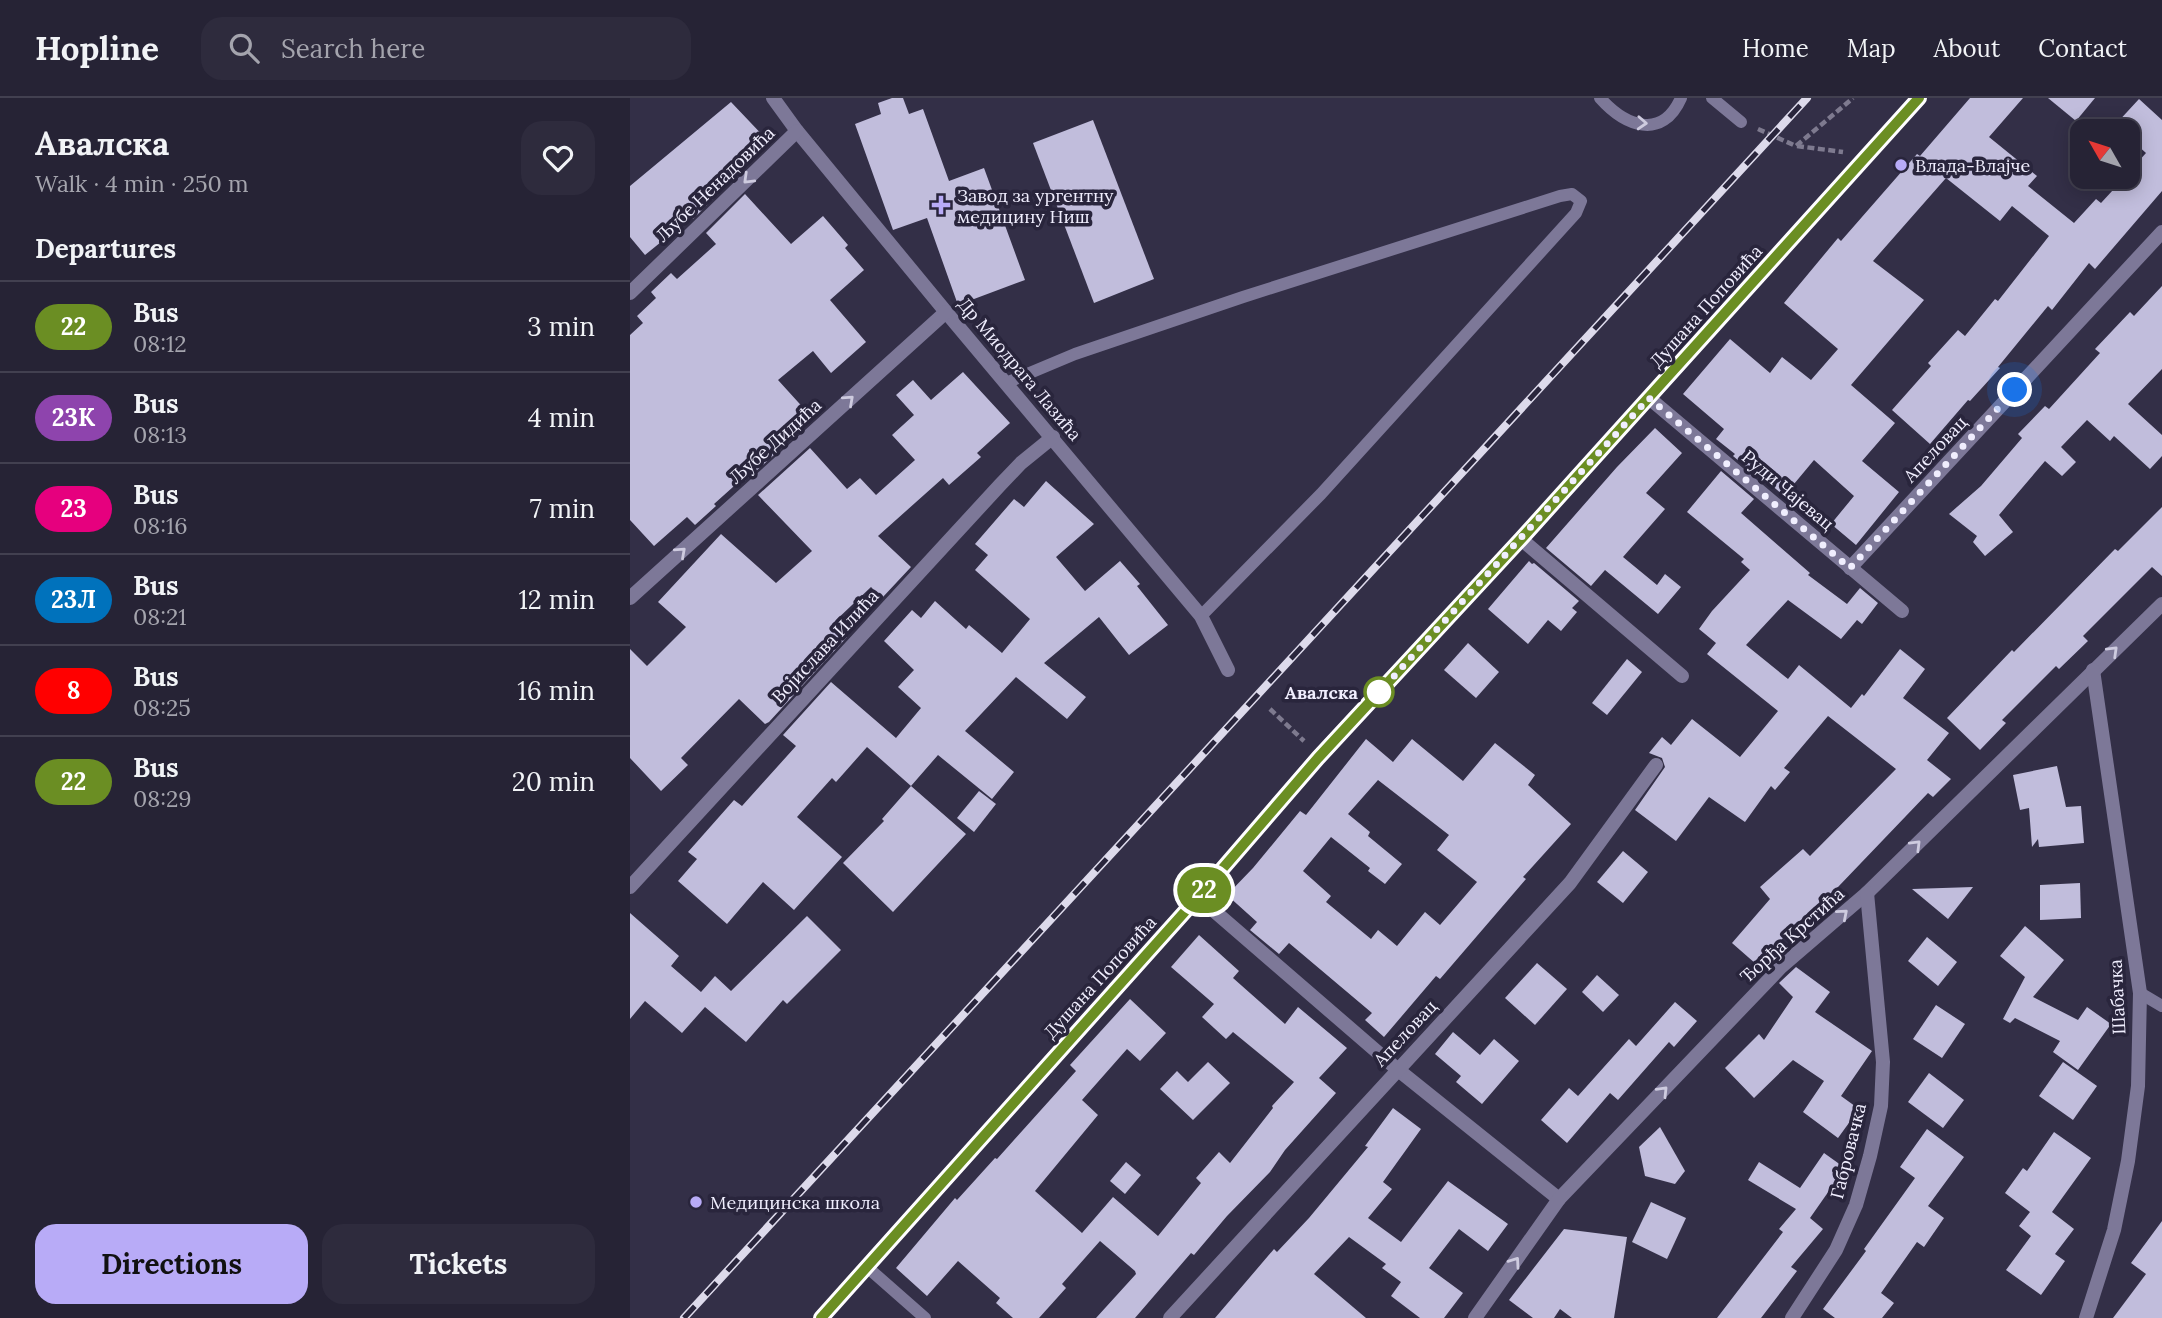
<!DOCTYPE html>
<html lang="en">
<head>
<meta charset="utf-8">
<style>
	:root { --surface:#262335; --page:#2e2b3d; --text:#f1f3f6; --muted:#a4a4ad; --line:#424050; --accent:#b8abf7 }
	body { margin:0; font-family:Lora,serif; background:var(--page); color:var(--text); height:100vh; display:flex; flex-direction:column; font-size:26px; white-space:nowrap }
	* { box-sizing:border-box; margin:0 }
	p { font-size:23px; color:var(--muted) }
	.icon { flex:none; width:38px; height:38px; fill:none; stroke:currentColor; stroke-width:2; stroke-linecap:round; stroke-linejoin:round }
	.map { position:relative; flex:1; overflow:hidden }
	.panel { display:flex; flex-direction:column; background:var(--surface); width:630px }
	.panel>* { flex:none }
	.badge { padding:0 14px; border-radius:23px; font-size:24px; line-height:46px }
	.needle { width:46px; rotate:309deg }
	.controls { position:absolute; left:1440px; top:21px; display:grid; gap:14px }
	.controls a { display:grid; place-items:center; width:70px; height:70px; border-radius:14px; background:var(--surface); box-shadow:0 4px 18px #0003,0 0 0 2px var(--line); font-size:35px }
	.you { position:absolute; width:35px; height:35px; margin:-18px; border:5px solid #fff; border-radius:50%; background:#1a73e8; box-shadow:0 0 0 10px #1a73e833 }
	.map>.badge { position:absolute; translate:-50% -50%; box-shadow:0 0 0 4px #fff }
	h2 { padding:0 35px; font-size:26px; line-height:63px }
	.round { display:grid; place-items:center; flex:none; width:74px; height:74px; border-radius:21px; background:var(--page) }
	.headline { display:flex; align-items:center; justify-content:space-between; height:119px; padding:0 35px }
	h1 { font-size:33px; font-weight:700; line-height:52px }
	.primary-button { display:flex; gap:14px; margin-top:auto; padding:14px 35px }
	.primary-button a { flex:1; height:80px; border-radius:21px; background:var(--accent); color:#111; font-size:28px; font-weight:700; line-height:80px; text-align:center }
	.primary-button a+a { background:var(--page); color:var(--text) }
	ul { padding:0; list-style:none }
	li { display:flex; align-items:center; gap:21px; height:91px; padding:0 35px; border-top:2px solid var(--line) }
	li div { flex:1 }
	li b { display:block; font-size:26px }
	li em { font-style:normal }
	li .badge { min-width:77px; font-weight:700; text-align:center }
	header { display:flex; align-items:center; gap:42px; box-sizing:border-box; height:98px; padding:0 35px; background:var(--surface); border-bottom:2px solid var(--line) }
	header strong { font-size:33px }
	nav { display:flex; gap:38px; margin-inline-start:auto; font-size:24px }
	.search { width:490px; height:63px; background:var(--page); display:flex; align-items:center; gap:18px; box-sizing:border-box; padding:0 24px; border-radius:21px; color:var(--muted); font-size:26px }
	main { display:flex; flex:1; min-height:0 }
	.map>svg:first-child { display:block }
	.building { fill:#c1bddc; fill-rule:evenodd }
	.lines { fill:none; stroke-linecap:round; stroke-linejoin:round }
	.path { stroke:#7e7a8f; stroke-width:4.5; stroke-dasharray:7 3.5; stroke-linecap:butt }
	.service { stroke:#7d7898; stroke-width:12 }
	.minor { stroke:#7d7898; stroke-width:14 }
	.tertiary { stroke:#7d7898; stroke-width:14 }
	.rail-casing { stroke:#dddaeb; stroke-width:8 }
	.rail { stroke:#29253c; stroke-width:5; stroke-dasharray:16; stroke-linecap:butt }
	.oneway { stroke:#cecbdf }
	.line-casing { stroke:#fff; stroke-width:16 }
	.line { stroke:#6b8e23; stroke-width:10 }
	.walk { stroke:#f0eefe; stroke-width:7; stroke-dasharray:0 12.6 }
	.poi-dot { fill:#b8abf7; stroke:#29253c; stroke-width:2.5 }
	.stop-dot { fill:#fff; stroke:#6b8e23; stroke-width:3.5 }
	.labels { text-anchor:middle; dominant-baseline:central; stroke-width:7; stroke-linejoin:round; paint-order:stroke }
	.poi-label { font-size:18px; fill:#f0eefe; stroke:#29253c; text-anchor:start }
	.street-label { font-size:18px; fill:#f0eefe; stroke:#29253c }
	.stop-label { font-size:18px; font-weight:bold; fill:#f0eefe; stroke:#29253c; text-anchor:end }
</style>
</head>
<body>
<header>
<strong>Hopline</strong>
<div class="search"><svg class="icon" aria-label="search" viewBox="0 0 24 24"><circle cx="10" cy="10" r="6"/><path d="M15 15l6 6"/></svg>Search here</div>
<nav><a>Home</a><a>Map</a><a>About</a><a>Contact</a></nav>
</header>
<main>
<section class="panel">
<div class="headline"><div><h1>Авалска</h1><p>Walk · 4 min · 250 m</p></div><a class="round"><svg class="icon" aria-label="heart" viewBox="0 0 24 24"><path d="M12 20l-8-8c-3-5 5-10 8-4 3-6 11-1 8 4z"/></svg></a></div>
<h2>Departures</h2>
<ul>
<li><span class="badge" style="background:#6b8e23;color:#fff">22</span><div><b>Bus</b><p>08:12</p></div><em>3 min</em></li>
<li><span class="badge" style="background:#8e44ad;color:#fff">23К</span><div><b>Bus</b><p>08:13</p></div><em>4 min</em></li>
<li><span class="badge" style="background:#e6007e;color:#fff">23</span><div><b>Bus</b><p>08:16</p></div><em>7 min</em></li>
<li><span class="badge" style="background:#0072bc;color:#fff">23Л</span><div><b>Bus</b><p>08:21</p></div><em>12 min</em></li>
<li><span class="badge" style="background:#f00;color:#fff">8</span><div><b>Bus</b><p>08:25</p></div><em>16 min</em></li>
<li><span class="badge" style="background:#6b8e23;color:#fff">22</span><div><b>Bus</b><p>08:29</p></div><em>20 min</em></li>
</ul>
<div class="primary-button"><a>Directions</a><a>Tickets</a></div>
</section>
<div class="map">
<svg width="1532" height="1220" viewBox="0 0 1532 1220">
	<rect width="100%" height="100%" fill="#332f47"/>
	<!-- building -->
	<g class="building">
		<path d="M262,0H273L279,16L293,11L319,83L354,70L395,182L328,207L297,120L263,132L225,26L251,16L248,5Z"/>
		<path d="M1340,0H1393L1359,39L1407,78L1398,88L1444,125L1466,101L1471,105L1495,79H1498V75L1516,55L1498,39V33H1492L1485,27L1509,1L1532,22V93L1465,171L1459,165L1422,212L1418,208L1368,269L1370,270L1340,303L1338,302L1300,346L1262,312L1301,268L1298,265L1328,232L1335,238L1365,201L1368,203L1419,138L1382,108L1370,123L1316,80L1243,163L1294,202L1221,287L1265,325L1232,363L1269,394L1226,447L1201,426L1224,398L1184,362L1154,398L1138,384L1136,386L1103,358L1105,356L1086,341L1094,331L1053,296L1100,241L1140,275L1152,259L1181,282L1208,251L1154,205L1208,140L1211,143L1287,56L1290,58Z"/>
		<path d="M1418,0H1465L1446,23Z"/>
		<path d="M101,4L137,42L99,78L102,82L63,121L55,112L25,138L31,144L15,157L0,139V88Z"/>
		<path d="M463,22L524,181L464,205L403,45Z"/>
		<path d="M115,96L161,146L193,118L218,147L215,150L234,172L200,202L236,244L201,275L183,253L148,282L178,315L162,329L167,336L115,383L113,380L84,406L86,408L65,427L57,419L24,448L0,422V237L13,225L7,218L26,200L21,194L41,175L47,181L86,146L76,135Z"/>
		<path d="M1532,188V271L1498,306L1532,337V358L1520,371L1484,338L1480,343L1457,322L1431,349L1446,364L1432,378L1415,363L1369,417L1383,434L1355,458L1343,444L1347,438L1319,416L1351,388L1392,340L1388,336L1415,308L1419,311L1470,255L1465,251L1500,214L1504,218Z"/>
		<path d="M333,274L380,325L347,355L351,359L319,387L313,380L248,438L281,469L252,500L241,489L202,526L217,539L139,624L135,626L109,601L51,660L58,667L31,693L0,660V551L17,568L56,529L28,504L91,436L146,485L182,453L128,397L180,350L217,391L230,380L246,397L285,362L262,337L284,317L266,297L283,282L301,302Z"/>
		<path d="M1025,330L1052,355L1016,395L1035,411L993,459L1027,487L1035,476L1051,489L1028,516L975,472L961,488L916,450L987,369Z"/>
		<path d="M1091,373L1124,401L1111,415L1180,475L1178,477L1217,506L1230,490L1248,505L1232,526L1227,522L1211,541L1158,502L1116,547L1158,581L1169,567L1221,610L1232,596L1234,598L1270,551L1295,571L1273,600L1319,635L1297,662L1321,681L1303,699L1298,695L1208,789L1162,830L1143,851L1150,857L1134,873L1102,845L1140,801L1130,789L1173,751L1180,758L1266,671L1198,618L1154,670L1160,674L1145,692L1141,688L1115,724L1079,699L1046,743L1005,712L1035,669L1032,660L1019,655L1032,639L1041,647L1062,621L1110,659L1148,613L1077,556L1086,545L1069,531L1082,513L1120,472L1111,464L1114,461L1057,414Z"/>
		<path d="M416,383L464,426L426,459L455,493L490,463L510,486L507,488L538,527L499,557L469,519L414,565L456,599L437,621L386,579L335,633L384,674L362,701L308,657L281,688L237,649L206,684L202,680L167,719L212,759L164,812L133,784L97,826L48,783L67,761L58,754L104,702L112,708L166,648L153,637L201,584L266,640L291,610L268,589L284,572L254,543L282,512L291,520L305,503L336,531L339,527L372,555L400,521L345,472L358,457L345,446L384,401L394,409Z"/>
		<path d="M1532,409V478L1522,469L1453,538L1458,543L1429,571L1426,568L1372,622L1376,625L1350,652L1317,620L1382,552L1384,554L1485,451L1488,453Z"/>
		<path d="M899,463L902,466L904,465L949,503L942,510L947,514L931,533L918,522L898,546L858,511Z"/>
		<path d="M838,545L869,574L846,600L814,572Z"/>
		<path d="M997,561L1012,574L977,617L962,605Z"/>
		<path d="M736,641L763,664L782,641L833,683L865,645L905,677L898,687L941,726L893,779L896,781L810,881L806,878L754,939L735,922L742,915L659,845L649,856L620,832L627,824L597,797L623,770L670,713L676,717ZM748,682L819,737L807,752L847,784L810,827L795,814L767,848L748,832L741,841L696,804L701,798L673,773L701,739L740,770L738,773L755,786L772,766L738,738L740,734L718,716Z"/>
		<path d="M1427,668L1436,709L1451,708L1454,745L1409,749L1408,741L1402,749L1399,710L1390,712L1383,677Z"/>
		<path d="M281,688L336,736L263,814L213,765L254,723L252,721Z"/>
		<path d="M349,693L366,706L344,734L327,720Z"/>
		<path d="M993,753L1018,774L993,805L967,784Z"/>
		<path d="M1450,785L1451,820L1410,822V787Z"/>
		<path d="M1343,789L1318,821L1282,791Z"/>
		<path d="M0,815L49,858L41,868L71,894L85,878L101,893L177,818L211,852L157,906L153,902L116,944L75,909L52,935L15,903L0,921Z"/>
		<path d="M1395,828L1434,862L1403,899L1448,922L1457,909L1481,926L1448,972L1423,954L1430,943L1385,920L1380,925L1373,921L1395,879L1370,858Z"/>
		<path d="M569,837L609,873L603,880L655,926L668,909L717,950L689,980L706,995L655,1052L640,1074L597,1118L564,1157L561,1155L505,1220H466L506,1176L505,1173L470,1143L432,1186L436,1190L409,1220H383L366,1205L370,1200L328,1163L297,1198L266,1170L325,1100L327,1102L365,1060L367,1061L446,973L440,967L500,901L536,935L510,963L497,951L452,1002L468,1017L405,1093L452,1135L483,1099L528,1138L571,1085L566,1080L589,1054L600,1065L643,1010L642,1008L664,984L603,934L596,941L572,919L584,906L541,869Z"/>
		<path d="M1297,839L1327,864L1308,888L1278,863Z"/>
		<path d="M907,865L937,891L905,927L875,900Z"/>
		<path d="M1166,869L1200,894L1185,914L1242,953L1211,998L1229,1011L1208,1040L1173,1014L1194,983L1163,962L1124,1000L1095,970L1129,936L1134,942L1163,899L1149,885Z"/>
		<path d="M967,877L989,897L973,914L952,894Z"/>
		<path d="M1045,904L1067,923L1044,949L1039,944L988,1002L980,995L937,1045L911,1022L939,990L948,998L999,941L1006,948Z"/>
		<path d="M1306,907L1335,926L1312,960L1283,941Z"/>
		<path d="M823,934L850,957L864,941L889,963L852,1006L826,984L831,978L805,956Z"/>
		<path d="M578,964L600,985L563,1022L530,991L547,973L558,984Z"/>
		<path d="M1433,964L1467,988L1443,1022L1409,998Z"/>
		<path d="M1299,975L1334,1002L1313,1030L1278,1004Z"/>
		<path d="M763,1010L791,1031L753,1084L762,1091L738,1120L771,1144L818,1083L878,1126L858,1153L829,1131L799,1170L833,1195L814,1220H790L761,1198L771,1184L752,1170L756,1166L719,1139L684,1176L736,1220H585L644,1151L647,1154L679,1120L738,1049L735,1048Z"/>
		<path d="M1030,1029L1055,1073L1045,1086L1015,1078L1009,1049Z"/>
		<path d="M1297,1031L1334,1059L1298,1108L1314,1120L1294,1149L1287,1144L1251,1195L1264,1205L1252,1220H1205L1193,1211L1236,1153L1234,1151L1285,1080L1270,1069Z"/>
		<path d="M1424,1034L1461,1060L1422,1114L1444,1131L1425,1156L1435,1163L1411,1197L1376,1172L1401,1138L1389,1128L1400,1114L1375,1095L1393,1070L1397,1073Z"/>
		<path d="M1194,1055L1215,1070L1180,1120L1193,1131L1161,1169L1167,1173L1131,1220H1087L1153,1134L1149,1131L1166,1111L1118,1082L1129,1064L1170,1090Z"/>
		<path d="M496,1064L511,1077L495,1096L480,1083Z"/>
		<path d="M1021,1104L1056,1120L1037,1161L1002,1144Z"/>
		<path d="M1532,1123V1220H1483L1516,1176L1501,1165Z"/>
		<path d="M934,1131L997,1139L984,1220H942L930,1211L924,1220H903L879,1202Z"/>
	</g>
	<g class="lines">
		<!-- path -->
		<g class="path">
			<path d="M1128,31L1166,48L1223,0"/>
			<path d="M1167,48L1213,54"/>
			<path d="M640,611L674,643"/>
		</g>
		<!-- service -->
		<g class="service">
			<path d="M970,0C995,28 1032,43 1051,0"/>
			<path d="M1082,0L1111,24"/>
			<path d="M376,285L445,256L613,199L930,98L942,96L951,103L946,115L691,396L571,518"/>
			<path d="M1510,895L1532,908"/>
			<path d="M237,1169L295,1220"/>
		</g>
		<!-- minor -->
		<g class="minor">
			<path d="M143,0L167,33L316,214L571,518L598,572"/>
			<path d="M0,195L167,33"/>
			<path d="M1019,300L1272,513"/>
			<path d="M891,441L1052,578"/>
			<path d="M1220,470L1532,134"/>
			<path d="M0,500L316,214"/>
			<path d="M0,789L370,387L391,365L423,339"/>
			<path d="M568,799L767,971L929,1101"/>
			<path d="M540,1220L940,785L1026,667"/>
			<path d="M845,1220L929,1101L1151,869L1237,795L1532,506"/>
			<path d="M1162,1220L1206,1152L1226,1107L1240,1058L1251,1008L1253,964L1237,795"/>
			<path d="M1456,1220L1484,1132L1498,1063L1508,988L1510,895L1463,572"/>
		</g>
		<!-- tertiary -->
		<path class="tertiary" d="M191,1220L568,799L688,659L891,441L1289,0"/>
		<!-- rail casing -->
		<g class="rail-casing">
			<path id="rail" d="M54,1220L1177,0"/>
		</g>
		<!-- rail -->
		<use href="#rail" class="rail"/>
	</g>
	<!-- one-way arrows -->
	<defs><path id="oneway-chevron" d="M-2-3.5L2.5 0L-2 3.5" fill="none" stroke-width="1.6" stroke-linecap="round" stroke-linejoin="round" transform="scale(1.75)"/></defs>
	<g class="oneway">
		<use href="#oneway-chevron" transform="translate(1012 25) rotate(3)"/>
		<use href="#oneway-chevron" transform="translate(118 81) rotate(136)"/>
		<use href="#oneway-chevron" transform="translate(219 302) rotate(-42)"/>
		<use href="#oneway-chevron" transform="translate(51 454) rotate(-42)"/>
		<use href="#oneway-chevron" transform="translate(1483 553) rotate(-44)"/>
		<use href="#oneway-chevron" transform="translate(1286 747) rotate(-45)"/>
		<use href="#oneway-chevron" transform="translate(1213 816) rotate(-41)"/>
		<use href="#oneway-chevron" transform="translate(1033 993) rotate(-46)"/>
		<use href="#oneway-chevron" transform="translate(885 1164) rotate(-55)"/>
	</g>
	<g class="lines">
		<!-- line casing -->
		<g class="line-casing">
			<path id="line" d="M191,1220L568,799L688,660L891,441L1289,0"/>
		</g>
		<!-- line -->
		<use href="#line" class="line"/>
		<!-- walk -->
		<path class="walk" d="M749,594L744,600L1019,300L1220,470L1385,292"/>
	</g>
	<!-- markers -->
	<g class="poi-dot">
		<circle cx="1271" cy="67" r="7"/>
		<path d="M307.5 96.5h7v7h7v7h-7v7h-7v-7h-7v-7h7z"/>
		<circle cx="66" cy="1104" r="7"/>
	</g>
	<circle class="stop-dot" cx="749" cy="594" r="14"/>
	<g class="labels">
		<!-- poi labels -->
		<g class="poi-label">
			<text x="1285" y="67">Влада-Влајче</text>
			<text x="327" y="97">Завод за ургентну<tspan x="327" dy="21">медицину Ниш</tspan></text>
			<text x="80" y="1104">Медицинска школа</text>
		</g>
		<!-- street labels -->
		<g class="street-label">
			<text transform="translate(85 86) rotate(-44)">Љубе Ненадовића</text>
			<text transform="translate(1076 208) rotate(-48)">Душана Поповића</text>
			<text transform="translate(390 271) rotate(50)">Др Миодрага Лазића</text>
			<text transform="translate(145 343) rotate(-42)">Љубе Дидића</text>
			<text transform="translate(1305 351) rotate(-47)">Апеловац</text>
			<text transform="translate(1158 392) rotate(40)">Руди Чајевац</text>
			<text transform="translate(195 548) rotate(-47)">Војислава Илића</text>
			<text transform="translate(1162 837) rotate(-42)">Ђорђа Крстића</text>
			<text transform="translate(470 879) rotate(-48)">Душана Поповића</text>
			<text transform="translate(1487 899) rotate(-93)">Шабачка</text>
			<text transform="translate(775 935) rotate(-47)">Апеловац</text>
			<text transform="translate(1218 1053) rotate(-76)">Габровачка</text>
		</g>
		<!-- stop labels -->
		<g class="stop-label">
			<text x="728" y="594">Авалска</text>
		</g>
	</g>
</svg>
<div class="controls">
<a><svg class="needle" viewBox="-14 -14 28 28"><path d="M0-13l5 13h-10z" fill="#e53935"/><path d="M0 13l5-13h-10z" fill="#a4a4ad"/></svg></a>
</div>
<div class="you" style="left:1385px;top:292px"></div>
<b class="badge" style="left:574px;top:792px;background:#6b8e23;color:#fff">22</b>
</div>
</main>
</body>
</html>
